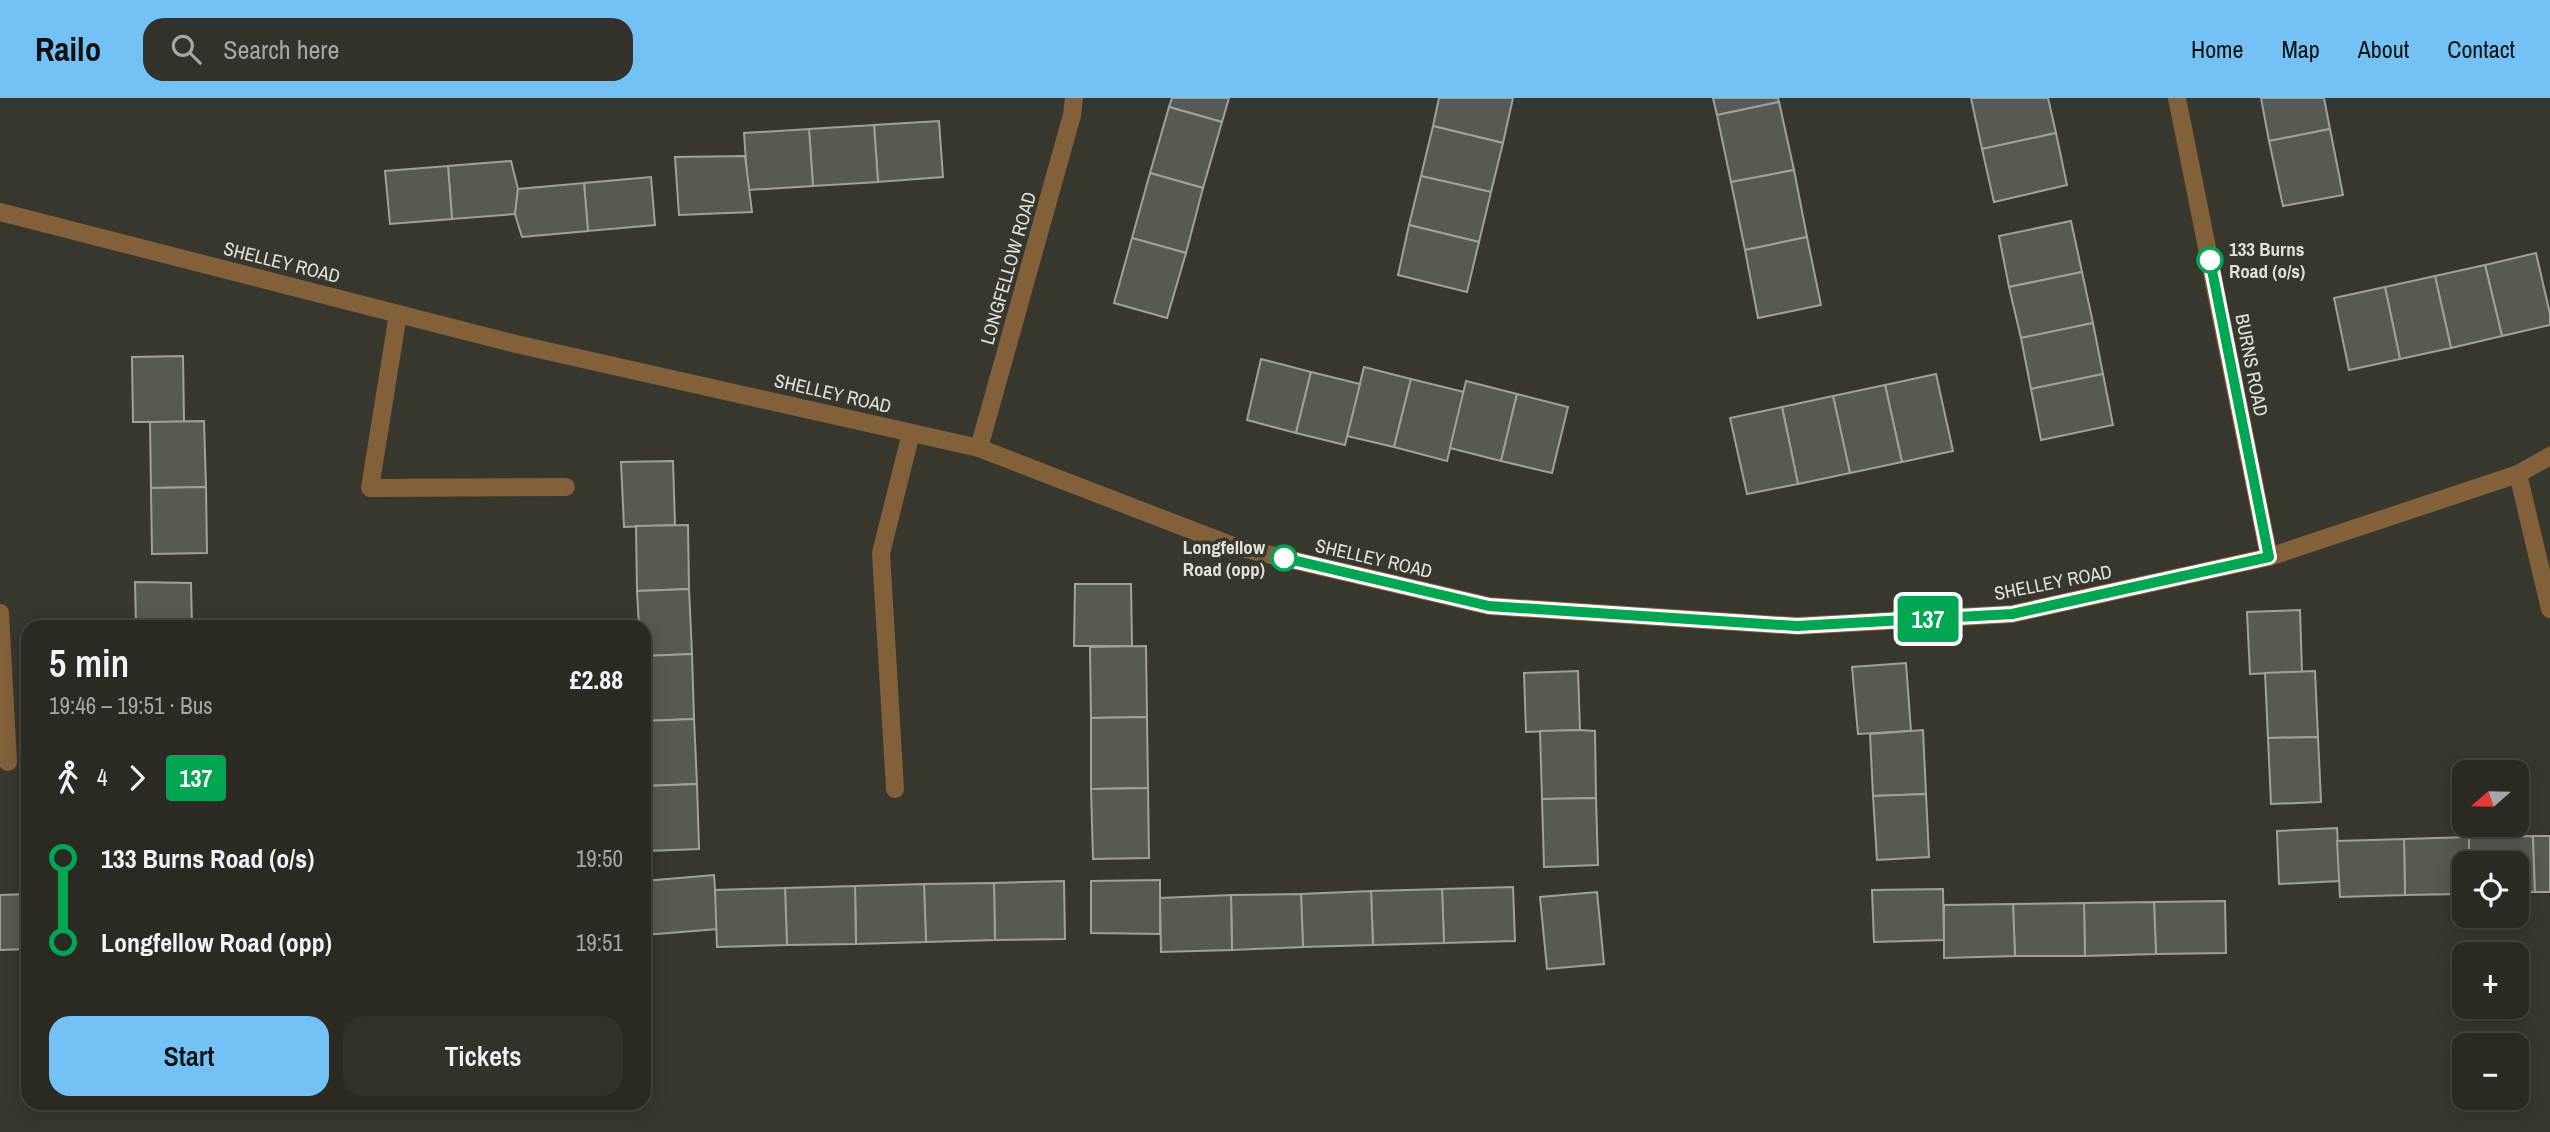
<!DOCTYPE html>
<html lang="en">
<head>
<meta charset="utf-8">
<style>
	:root { --surface:#2a2922; --page:#32312a; --text:#f1f3f6; --muted:#a5a6a5; --line:#464540; --accent:#73c1f5 }
	body { margin:0; font-family:"Archivo Narrow",sans-serif; background:var(--page); color:var(--text); height:100vh; display:flex; flex-direction:column; font-size:26px; white-space:nowrap }
	* { box-sizing:border-box; margin:0 }
	p { font-size:23px; color:var(--muted) }
	.icon { flex:none; width:38px; height:38px; fill:none; stroke:currentColor; stroke-width:2; stroke-linecap:round; stroke-linejoin:round }
	.map { position:relative; flex:1; overflow:hidden }
	.details { position:absolute; left:21px; top:522px; width:630px; height:490px; display:flex; flex-direction:column; background:var(--surface); border-radius:21px; box-shadow:0 4px 18px #0003,0 0 0 2px var(--line) }
	.details>* { flex:none }
	.badge { padding:0 14px; border-radius:5px; font-size:24px; line-height:46px }
	.needle { width:46px; rotate:250deg }
	.fabs { position:absolute; left:2452px; top:662px; display:grid; gap:14px }
	.fabs a { display:grid; place-items:center; width:77px; height:77px; border-radius:14px; background:var(--surface); box-shadow:0 4px 18px #0003,0 0 0 2px var(--line); font-size:35px }
	.map>.badge { position:absolute; translate:-50% -50%; box-shadow:0 0 0 4px #fff }
	.legs { display:flex; align-items:center; gap:10px; height:77px; padding:0 28px; font-size:23px }
	.legs p { margin-inline-start:auto }
	.overview { display:flex; align-items:center; justify-content:space-between; height:119px; padding:0 28px }
	h1 { font-size:38px; font-weight:600; line-height:52px }
	.cta { display:flex; gap:14px; margin-top:auto; padding:14px 28px }
	.cta a { flex:1; height:80px; border-radius:21px; background:var(--accent); color:#111; font-size:28px; font-weight:600; line-height:80px; text-align:center }
	.cta a+a { background:var(--page); color:var(--text) }
	ul { padding:0 28px; list-style:none }
	li { display:flex; align-items:center; gap:24px; height:84px; font-size:26px }
	li i { display:grid; place-items:center; width:10px; height:100%; margin:0 9px; background:currentColor }
	li i::after { content:''; width:18px; height:18px; margin:-9px; border:5px solid; border-radius:50%; background:var(--surface) }
	li p { margin-inline-start:auto }
	li:first-child i { background:linear-gradient(#0000 50%,currentColor 0) }
	li:last-child i { background:linear-gradient(currentColor 50%,#0000 0) }
	header { display:flex; align-items:center; gap:42px; box-sizing:border-box; height:98px; padding:0 35px; background:var(--accent); color:#111 }
	header strong { font-size:33px }
	nav { display:flex; gap:38px; margin-inline-start:auto; font-size:24px }
	.search { width:490px; height:63px; background:var(--page); display:flex; align-items:center; gap:18px; box-sizing:border-box; padding:0 24px; border-radius:21px; color:var(--muted); font-size:26px }
	.map>svg:first-child { display:block }
	.building { fill:#565a51; stroke:#9ea298; stroke-width:2 }
	.lines { fill:none; stroke-linecap:round; stroke-linejoin:round }
	.service { stroke:#82603a; stroke-width:18 }
	.minor { stroke:#82603a; stroke-width:18 }
	.line-1-casing { stroke:#fff; stroke-width:16 }
	.line-1 { stroke:#00a651; stroke-width:10 }
	.stop-1-dot { fill:#fff; stroke:#00a651; stroke-width:3.5 }
	.labels { text-anchor:middle; dominant-baseline:central; stroke-width:7; stroke-linejoin:round; paint-order:stroke }
	.stop-label { font-size:19px; font-weight:bold; fill:#e1e0db; stroke:#38372e; text-anchor:start }
	.street-label { font-size:19px; fill:#e1e0db; stroke:#38372e }
</style>
</head>
<body>
<header>
<strong>Railo</strong>
<div class="search"><svg class="icon" aria-label="search" viewBox="0 0 24 24"><circle cx="10" cy="10" r="6"/><path d="M15 15l6 6"/></svg>Search here</div>
<nav><a>Home</a><a>Map</a><a>About</a><a>Contact</a></nav>
</header>
<div class="map">
<svg width="2550" height="1034" viewBox="0 0 2550 1034">
	<rect width="100%" height="100%" fill="#38372e"/>
	<!-- building -->
	<g class="building">
		<path d="M1172,0H1229L1222,24L1169,9Z"/>
		<path d="M1439,0H1513L1503,45L1433,28Z"/>
		<path d="M1713,0H1778L1779,4L1717,17Z"/>
		<path d="M1971,0H2048L2056,35L1982,51Z"/>
		<path d="M2261,0H2324L2330,31L2269,43Z"/>
		<path d="M1779,4L1794,72L1731,84L1717,17Z"/>
		<path d="M1169,9L1222,24L1203,90L1150,75Z"/>
		<path d="M939,23L943,79L878,84L874,27Z"/>
		<path d="M874,27L878,84L813,88L809,31Z"/>
		<path d="M1433,28L1503,45L1491,94L1421,78Z"/>
		<path d="M809,31L813,88L748,92L744,35Z"/>
		<path d="M2330,31L2343,97L2283,108L2269,43Z"/>
		<path d="M2056,35L2067,87L1994,104L1982,51Z"/>
		<path d="M745,58L752,114L679,117L675,59Z"/>
		<path d="M511,63L518,91L515,116L452,121L448,68Z"/>
		<path d="M448,68L452,121L390,126L385,73Z"/>
		<path d="M1794,72L1807,139L1745,152L1731,84Z"/>
		<path d="M1150,75L1203,90L1186,155L1132,140Z"/>
		<path d="M1421,78L1491,94L1479,144L1409,127Z"/>
		<path d="M651,79L655,127L588,133L584,85Z"/>
		<path d="M584,85L588,133L522,139L515,116L518,91Z"/>
		<path d="M2071,123L2082,174L2009,189L1999,138Z"/>
		<path d="M1409,127L1479,144L1467,194L1398,177Z"/>
		<path d="M1807,139L1821,207L1758,220L1745,152Z"/>
		<path d="M1132,140L1186,155L1167,220L1114,205Z"/>
		<path d="M2536,155L2550,216V227L2502,238L2485,167Z"/>
		<path d="M2485,167L2502,238L2451,250L2435,178Z"/>
		<path d="M2082,174L2093,225L2021,240L2009,189Z"/>
		<path d="M2435,178L2451,250L2400,261L2385,189Z"/>
		<path d="M2385,189L2400,261L2349,272L2334,200Z"/>
		<path d="M2093,225L2103,276L2031,291L2021,240Z"/>
		<path d="M183,258L184,324H133L132,259Z"/>
		<path d="M1261,261L1311,274L1296,335L1247,322Z"/>
		<path d="M1364,269L1411,281L1394,349L1347,338Z"/>
		<path d="M1311,274L1360,286L1345,347L1296,335Z"/>
		<path d="M1936,276L1953,353L1902,364L1885,287Z"/>
		<path d="M2103,276L2113,327L2041,342L2031,291Z"/>
		<path d="M1411,281L1464,294L1447,363L1394,349Z"/>
		<path d="M1466,283L1517,296L1501,363L1450,350Z"/>
		<path d="M1885,287L1902,364L1850,375L1833,298Z"/>
		<path d="M1517,296L1568,309L1552,375L1501,363Z"/>
		<path d="M1833,298L1850,375L1798,386L1782,309Z"/>
		<path d="M1782,309L1798,386L1747,396L1730,320Z"/>
		<path d="M204,323L206,389L151,390L150,324Z"/>
		<path d="M673,363L675,427L624,429L621,364Z"/>
		<path d="M206,389L207,455L152,456L151,390Z"/>
		<path d="M688,427L689,491L637,493L636,428Z"/>
		<path d="M135,484L191,485L192,528H136Z"/>
		<path d="M1075,486H1131L1132,548H1074Z"/>
		<path d="M689,491L692,556L644,558V528H639L637,493Z"/>
		<path d="M2300,512L2302,574L2250,576L2247,514Z"/>
		<path d="M1146,548L1147,619L1091,620L1090,549Z"/>
		<path d="M692,556L694,621L644,623V558Z"/>
		<path d="M1906,565L1911,633L1858,636L1852,569Z"/>
		<path d="M1578,573L1580,632L1526,634L1524,575Z"/>
		<path d="M2315,573L2318,639L2268,640L2265,575Z"/>
		<path d="M1147,619L1148,690L1091,691V620Z"/>
		<path d="M694,621L697,686L645,688L644,623Z"/>
		<path d="M1580,632L1595,633L1596,700L1542,701L1540,633Z"/>
		<path d="M1923,632L1926,696L1873,698L1870,636Z"/>
		<path d="M2318,639L2321,704L2271,706L2268,640Z"/>
		<path d="M697,686L699,751L647,753L645,688Z"/>
		<path d="M1148,690L1149,760L1093,761L1091,691Z"/>
		<path d="M1926,696L1929,759L1877,762L1873,698Z"/>
		<path d="M1596,700L1598,767L1544,769L1542,701Z"/>
		<path d="M2337,730L2340,783L2279,786L2277,733Z"/>
		<path d="M2533,738L2535,794H2516V765H2469V739Z"/>
		<path d="M2533,738H2550V794H2535Z"/>
		<path d="M2469,739V765H2464V796L2405,797L2404,741Z"/>
		<path d="M2404,741L2405,797L2340,799L2337,743Z"/>
		<path d="M714,777L718,831L645,837L644,783Z"/>
		<path d="M1160,782V836L1091,835V783Z"/>
		<path d="M1064,783L1065,841L995,842L994,785Z"/>
		<path d="M994,785L995,842L926,844L924,786Z"/>
		<path d="M924,786L926,844L856,846L855,788Z"/>
		<path d="M855,788L856,846L787,847L785,790Z"/>
		<path d="M1513,789L1515,843L1444,845L1442,791Z"/>
		<path d="M785,790L787,847L717,849L715,792Z"/>
		<path d="M1442,791L1444,845L1373,847L1371,793Z"/>
		<path d="M1943,791L1944,842L1874,844L1872,792Z"/>
		<path d="M1371,793L1373,847L1303,849L1301,796Z"/>
		<path d="M1597,794L1604,866L1547,871L1540,799Z"/>
		<path d="M28,796V851L0,852V797Z"/>
		<path d="M1301,796L1303,849L1232,852L1231,797Z"/>
		<path d="M1231,797L1232,852L1161,854L1160,800Z"/>
		<path d="M2225,803L2226,855L2156,856L2154,804Z"/>
		<path d="M2154,804L2156,856L2085,858L2084,805Z"/>
		<path d="M2084,805L2085,858H2015L2013,806Z"/>
		<path d="M2013,806L2015,858L1944,860V807Z"/>
	</g>
	<g class="lines">
		<!-- service -->
		<g class="service">
			<path d="M398,216L370,390L566,389"/>
			<path d="M2518,376L2550,511"/>
			<path d="M0,515L8,664"/>
			<path d="M895,691L881,455L911,335"/>
		</g>
		<!-- minor -->
		<g class="minor">
			<path d="M2177,0L2269,459"/>
			<path d="M0,114L516,246L979,350L1233,448L1489,508L1797,528L2012,516L2269,459L2518,376L2550,358"/>
			<path d="M979,350L1072,17L1074,0"/>
		</g>
	</g>
	<g class="lines">
		<!-- line-1 casing -->
		<g class="line-1-casing">
			<path id="line-1" d="M1284,460L1489,508L1797,528L2012,516L2269,459L2210,162"/>
		</g>
		<!-- line-1 -->
		<use href="#line-1" class="line-1"/>
	</g>
	<!-- markers -->
	<g class="stop-1-dot">
		<circle cx="2210" cy="162" r="12"/>
		<circle cx="1284" cy="460" r="12"/>
	</g>
	<g class="labels">
		<!-- stop labels -->
		<g class="stop-label">
			<text x="2229" y="151">133 Burns<tspan x="2229" dy="22">Road (o/s)</tspan></text>
			<text x="1265" y="449" text-anchor="end">Longfellow<tspan x="1265" dy="22">Road (opp)</tspan></text>
		</g>
		<!-- street labels -->
		<g class="street-label">
			<text transform="translate(282 164) rotate(14)">SHELLEY ROAD</text>
			<text transform="translate(1008 170) rotate(-74)">LONGFELLOW ROAD</text>
			<text transform="translate(2252 267) rotate(79)">BURNS ROAD</text>
			<text transform="translate(833 295) rotate(13)">SHELLEY ROAD</text>
			<text transform="translate(1374 460) rotate(13)">SHELLEY ROAD</text>
			<text transform="translate(2053 484) rotate(-11)">SHELLEY ROAD</text>
		</g>
	</g>
</svg>
<div class="fabs">
<a><svg class="needle" viewBox="-14 -14 28 28"><path d="M0-13l5 13h-10z" fill="#e53935"/><path d="M0 13l5-13h-10z" fill="#a5a6a5"/></svg></a>
<a><svg class="icon" aria-label="locate" viewBox="0 0 24 24"><circle cx="12" cy="12" r="6"/><path d="M12 2v4M12 18v4M2 12h4M18 12h4"/></svg></a>
<a>+</a>
<a>−</a>
</div>
<b class="badge" style="left:1928px;top:521px;background:#00a651;color:#fff">137</b>
<section class="details">
<div class="overview"><div><h1>5 min</h1><p>19:46 – 19:51 · Bus</p></div><b>£2.88</b></div>
<div class="legs"><svg class="icon" aria-label="walk" viewBox="0 0 24 24"><circle cx="13" cy="4" r="2"/><path d="M13 8l-2 6 4 7M11 14l-3 7M7 12l3-4h3l4 4"/></svg>4<svg class="icon" aria-label="forward" viewBox="0 0 24 24"><path d="M9 5l7 7-7 7"/></svg><b class="badge" style="background:#00a651;color:#fff">137</b></div>
<ul>
<li><i style="color:#00a651"></i><b>133 Burns Road (o/s)</b><p>19:50</p></li>
<li><i style="color:#00a651"></i><b>Longfellow Road (opp)</b><p>19:51</p></li>
</ul>
<div class="cta"><a>Start</a><a>Tickets</a></div>
</section>
</div>
</body>
</html>
